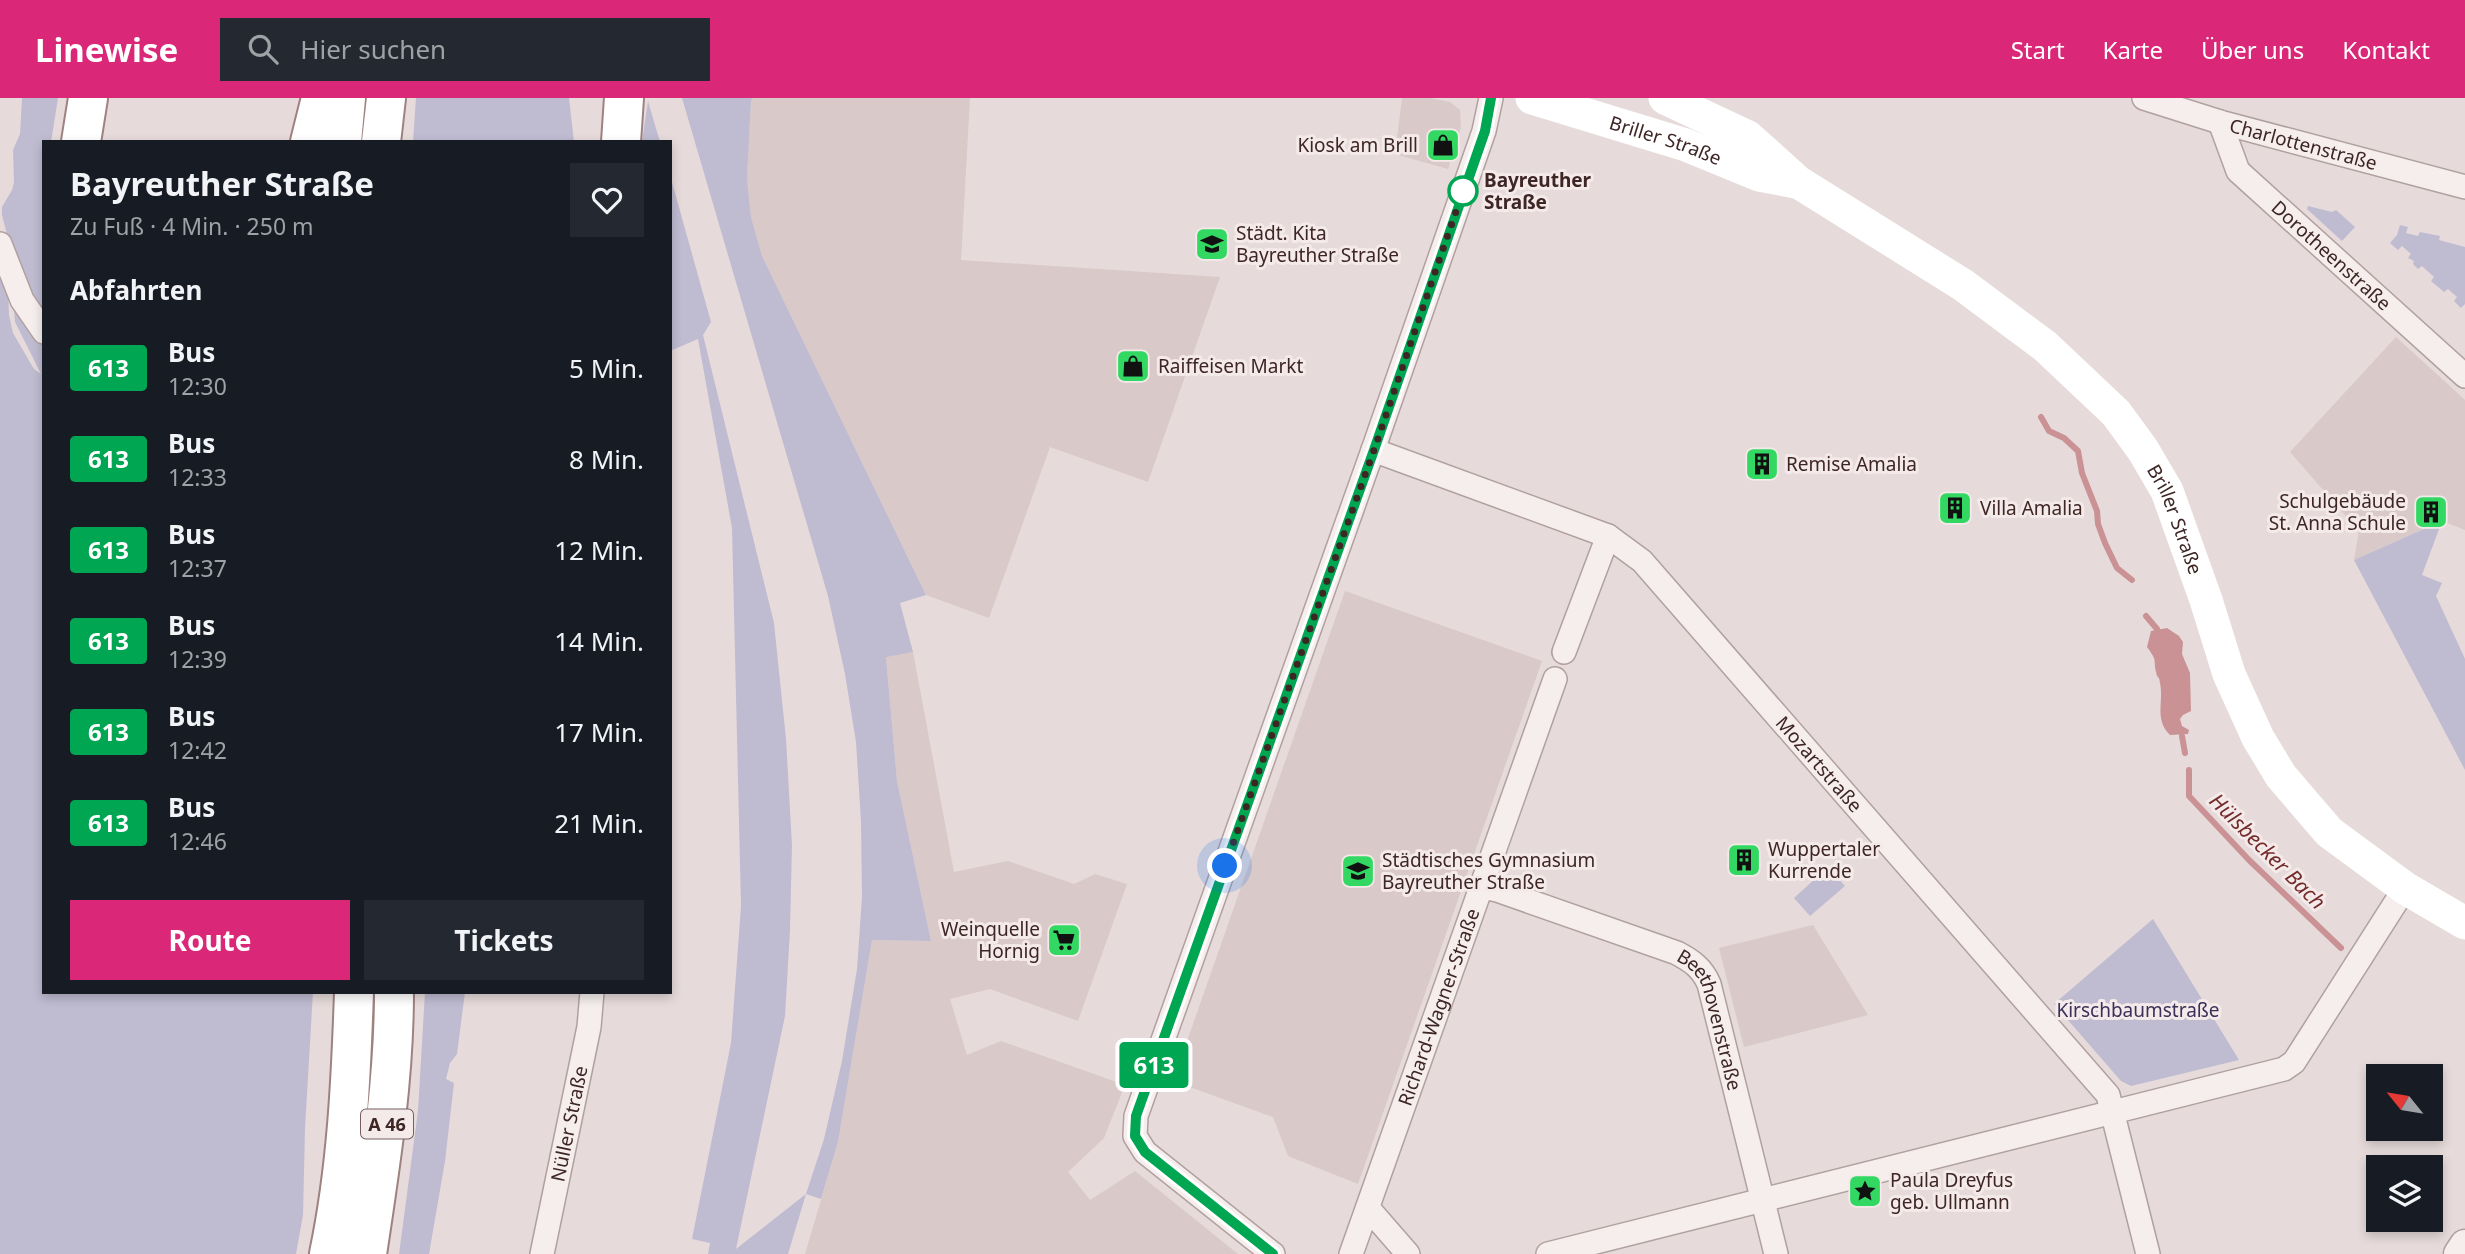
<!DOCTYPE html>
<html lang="de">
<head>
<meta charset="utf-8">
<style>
	:root { --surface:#171b24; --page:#242831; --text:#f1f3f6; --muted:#9ea1a6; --accent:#db2777 }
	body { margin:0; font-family:"Noto Sans",sans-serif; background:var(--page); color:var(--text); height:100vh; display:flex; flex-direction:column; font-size:26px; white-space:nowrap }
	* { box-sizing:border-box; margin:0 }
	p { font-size:23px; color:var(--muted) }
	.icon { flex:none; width:38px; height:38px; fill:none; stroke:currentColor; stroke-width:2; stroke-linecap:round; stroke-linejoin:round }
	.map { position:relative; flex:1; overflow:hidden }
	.sheet { position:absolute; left:42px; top:42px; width:630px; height:854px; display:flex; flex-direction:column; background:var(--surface); border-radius:0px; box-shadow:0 4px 10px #0003 }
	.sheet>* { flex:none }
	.badge { padding:0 14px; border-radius:5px; font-size:24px; line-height:46px }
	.needle { width:46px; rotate:300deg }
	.fabs { position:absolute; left:2366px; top:966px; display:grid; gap:14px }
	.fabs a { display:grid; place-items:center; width:77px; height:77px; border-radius:0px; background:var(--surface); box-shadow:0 4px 10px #0003; font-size:35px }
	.you { position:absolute; width:35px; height:35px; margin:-18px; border:5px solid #fff; border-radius:50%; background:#1a73e8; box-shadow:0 0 0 10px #1a73e833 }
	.map>.badge { position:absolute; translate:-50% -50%; box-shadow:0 0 0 4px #fff }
	h2 { padding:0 28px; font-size:26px; line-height:63px }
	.round { display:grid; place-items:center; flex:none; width:74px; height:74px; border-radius:0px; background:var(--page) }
	.overview { display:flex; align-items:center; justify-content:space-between; height:119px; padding:0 28px }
	h1 { font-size:33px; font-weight:700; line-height:52px }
	.cta { display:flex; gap:14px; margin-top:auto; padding:14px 28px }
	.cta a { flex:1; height:80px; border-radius:0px; background:var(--accent); color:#fff; font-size:28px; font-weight:700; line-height:80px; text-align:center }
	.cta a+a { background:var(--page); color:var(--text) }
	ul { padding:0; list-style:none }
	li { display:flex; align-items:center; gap:21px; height:91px; padding:0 28px }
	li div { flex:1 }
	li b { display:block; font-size:26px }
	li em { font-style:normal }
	li .badge { min-width:77px; font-weight:700; text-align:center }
	header { display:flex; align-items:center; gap:42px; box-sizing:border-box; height:98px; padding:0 35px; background:var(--accent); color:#fff }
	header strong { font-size:33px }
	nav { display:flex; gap:38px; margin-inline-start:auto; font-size:24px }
	.search { width:490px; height:63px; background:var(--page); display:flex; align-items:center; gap:18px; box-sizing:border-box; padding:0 24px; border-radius:0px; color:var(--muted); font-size:26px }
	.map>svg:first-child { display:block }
	.built { fill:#d9c9c8 }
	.green { fill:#bfbbd1 }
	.water { fill:#ca9294 }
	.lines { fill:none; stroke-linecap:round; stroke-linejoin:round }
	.stream { stroke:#ca9294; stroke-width:6 }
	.minor-casing { stroke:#b0a1a0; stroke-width:26 }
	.tertiary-casing { stroke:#b0a1a0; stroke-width:33 }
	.motorway-casing { stroke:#9e8281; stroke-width:42 }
	.minor { stroke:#f5eeed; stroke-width:23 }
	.tertiary { stroke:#f5eeed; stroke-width:30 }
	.secondary { stroke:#fff; stroke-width:33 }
	.motorway { stroke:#fff; stroke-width:38 }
	.line-casing { stroke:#fff; stroke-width:16 }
	.line { stroke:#00a651; stroke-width:10 }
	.walk { stroke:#3d2624; stroke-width:7; stroke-dasharray:0 12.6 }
	.stop-dot { fill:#fff; stroke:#00a651; stroke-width:3.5 }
	.labels { text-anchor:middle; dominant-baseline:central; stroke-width:6; stroke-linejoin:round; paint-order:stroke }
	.shield { fill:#f4eae9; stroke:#74615f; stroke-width:2 }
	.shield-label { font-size:18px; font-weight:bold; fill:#3d2624 }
	.street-label { font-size:19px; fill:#3d2624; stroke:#f4eae9 }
	.poi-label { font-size:19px; fill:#3d2624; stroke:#f4eae9; text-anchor:start }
	.stop-label { font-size:19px; font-weight:bold; fill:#3d2624; stroke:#f4eae9; text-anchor:start }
	.park-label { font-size:19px; fill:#3b305a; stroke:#f4eae9 }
	.water-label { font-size:21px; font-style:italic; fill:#742b2b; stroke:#f4eae9 }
</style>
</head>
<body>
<header>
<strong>Linewise</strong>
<div class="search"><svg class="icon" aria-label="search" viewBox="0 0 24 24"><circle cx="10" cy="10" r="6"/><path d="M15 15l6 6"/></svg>Hier suchen</div>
<nav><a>Start</a><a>Karte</a><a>Über uns</a><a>Kontakt</a></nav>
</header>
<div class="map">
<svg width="2465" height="1156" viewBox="0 0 2465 1156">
	<rect width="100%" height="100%" fill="#e6dbda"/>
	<!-- built -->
	<g class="built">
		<path d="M753,0H970L961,162L1220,179L1148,384L1050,349L989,520L926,497L762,158L751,119L747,81L751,3Z"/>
		<path d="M1402,0H1430L1450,4L1460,12L1461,29L1448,71L1395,56Z"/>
		<path d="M2396,239L2465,302V432L2442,423L2354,462L2359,433L2290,354Z"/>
		<path d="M1345,493L1542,563L1358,1086L1288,1058L1273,1019L1173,983Z"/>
		<path d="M913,554L954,774L1008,763L1074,786L1095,776L1127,786L1078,923L990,891L950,901L967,957L1001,943L1125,987L1104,1040L1068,1074L1090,1102L1135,1073L1238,1156H805L838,1044L872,842L931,843L897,683L886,558Z"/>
		<path d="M1813,827L1868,917L1744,949L1719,850Z"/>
	</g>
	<!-- green -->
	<g class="green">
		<path d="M22,0H58L51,44H44V224L14,164L2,117V109L12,92L14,84L13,52L20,36Z"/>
		<path d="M416,0H569L574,44H413Z"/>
		<path d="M682,0H753L751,3L747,81L751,119L762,158L926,497L900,505L913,554L886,559L897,683L931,843L872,842L838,1044L821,1101L806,1096L788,1156H708L710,1145L692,1141L731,945L741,808L732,430L698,241L670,253V77L711,224L703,237L774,525L786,641L792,747L790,832L785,918L736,1151L806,1096L824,1041L842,963L857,871L862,799L861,724L856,644L845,576L828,498Z"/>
		<path d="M648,3L660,44H642Z"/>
		<path d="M2308,108L2332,114L2336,112L2355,129L2342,143L2307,111Z"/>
		<path d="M2400,127L2408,129L2406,135L2418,138L2420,134L2440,138L2439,142L2465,149V206L2461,210L2454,203L2457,199L2448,191L2444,194L2431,183L2434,179L2422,168L2418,171L2413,166L2414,163L2408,160L2411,156L2402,148L2398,152L2390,145L2397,137Z"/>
		<path d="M0,170L8,190L9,217L13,235L34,271L41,276L15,224L13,202L44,242V894H313L305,1030L303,1117L296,1156H0Z"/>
		<path d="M2442,423L2422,477L2442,485L2436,498L2465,561V672L2354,462Z"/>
		<path d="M1828,769L1845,788L1810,818L1794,800Z"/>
		<path d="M2153,821L2239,962L2131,988L2121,983L2054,906Z"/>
		<path d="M425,894H465L457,956L450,965L446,981L454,985L445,1063L429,1156H399L418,1013Z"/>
	</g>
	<!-- water -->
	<path class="water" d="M2167,530L2179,538L2183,544L2182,556L2190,575L2191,613L2183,617L2180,621L2182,628L2189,632L2188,636L2170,637C2154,621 2164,604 2160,585C2159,576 2158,583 2156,574C2153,560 2158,564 2147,549L2151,533Z"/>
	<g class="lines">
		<!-- stream -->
		<g class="stream">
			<path d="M2041,319L2049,333L2064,340L2078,353L2082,375L2097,413L2098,426L2105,445L2117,470L2132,482"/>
			<path d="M2146,518L2157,531"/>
			<path d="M2182,638L2185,655"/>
			<path d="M2189,672V698L2249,762L2341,850"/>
		</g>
		<!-- minor casing -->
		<g class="minor-casing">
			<g id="minor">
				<path id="s1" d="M2144,0L2220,24L2465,89"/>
				<path id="s2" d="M2220,24L2238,73L2465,278"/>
				<path d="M0,146L22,202L44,234"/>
				<path id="s3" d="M1373,352L1608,438L1642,463L2108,997L2148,1156"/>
				<path d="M1564,554L1608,438"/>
				<path id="s4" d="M1480,793L1488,790L1497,792L1677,855C1692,863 1702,870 1709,886L1776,1156"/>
				<path d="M1368,1110L1408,1156"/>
				<path id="s5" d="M542,1156L589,929L592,894"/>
				<path d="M1273,1156L1145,1054L1135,1038L1136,1018L1373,352L1484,33L1491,0"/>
				<path id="s6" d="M1351,1156L1555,581"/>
				<path d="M1548,1156L2284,971L2294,964L2405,790"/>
			</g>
		</g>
		<!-- tertiary casing -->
		<g class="tertiary-casing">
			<path id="tertiary" d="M2459,1156L2465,1147"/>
		</g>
		<!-- motorway casing -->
		<g class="motorway-casing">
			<g id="motorway">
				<path d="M81,44L88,0"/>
				<path d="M310,44L321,0"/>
				<path d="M342,44L346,0"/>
				<path d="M381,44L386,0"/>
				<path d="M621,44L624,0"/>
				<path d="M329,1156C347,1070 351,982 354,894"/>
				<path d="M367,1156C380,1069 394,983 394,894"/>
			</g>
		</g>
		<!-- minor -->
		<use href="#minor" class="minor"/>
		<!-- tertiary -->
		<use href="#tertiary" class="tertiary"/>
		<!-- secondary -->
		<g class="secondary">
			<path id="s7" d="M1532,0L1686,47L1759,77L1796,84"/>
			<path id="s8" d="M1665,0L1748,39L1798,84L1963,187L2045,248L2116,315L2143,352L2167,393L2206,502L2229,576L2258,640L2281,678L2329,734L2405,790L2465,825"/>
		</g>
		<!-- motorway -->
		<use href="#motorway" class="motorway"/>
	</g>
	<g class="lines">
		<!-- line casing -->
		<g class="line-casing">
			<path id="line" d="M1273,1156L1145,1054L1135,1038L1136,1018L1374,352L1485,33L1491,0"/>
		</g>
		<!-- line -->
		<use href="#line" class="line"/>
		<!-- walk -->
		<path class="walk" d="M1225,768L1374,352L1463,93"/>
	</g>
	<!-- icons -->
	<defs>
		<g id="shop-square" transform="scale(1.75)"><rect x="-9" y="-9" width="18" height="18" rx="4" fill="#33d863" stroke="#f4eae9"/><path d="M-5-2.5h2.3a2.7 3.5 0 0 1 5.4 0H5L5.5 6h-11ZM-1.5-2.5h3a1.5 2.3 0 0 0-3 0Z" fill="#111"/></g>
		<g id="school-square" transform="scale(1.75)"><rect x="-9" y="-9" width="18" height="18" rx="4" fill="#33d863" stroke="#f4eae9"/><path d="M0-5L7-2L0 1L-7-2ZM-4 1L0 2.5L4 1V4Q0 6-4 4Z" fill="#111"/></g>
		<g id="building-square" transform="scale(1.75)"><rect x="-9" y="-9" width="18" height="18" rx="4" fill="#33d863" stroke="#f4eae9"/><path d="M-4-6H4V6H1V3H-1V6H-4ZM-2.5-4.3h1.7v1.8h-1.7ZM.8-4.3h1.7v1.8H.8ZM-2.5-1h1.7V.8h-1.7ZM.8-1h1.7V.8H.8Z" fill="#111"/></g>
		<g id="supermarket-square" transform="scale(1.75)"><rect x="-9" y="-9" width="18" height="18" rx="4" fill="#33d863" stroke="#f4eae9"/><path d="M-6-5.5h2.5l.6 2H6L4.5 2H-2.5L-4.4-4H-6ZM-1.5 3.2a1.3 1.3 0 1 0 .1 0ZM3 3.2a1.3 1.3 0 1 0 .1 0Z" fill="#111"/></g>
		<g id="sight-square" transform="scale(1.75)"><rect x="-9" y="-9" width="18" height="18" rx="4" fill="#33d863" stroke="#f4eae9"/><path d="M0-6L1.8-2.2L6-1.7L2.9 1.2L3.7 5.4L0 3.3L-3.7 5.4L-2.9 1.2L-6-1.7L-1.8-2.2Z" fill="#111"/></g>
	</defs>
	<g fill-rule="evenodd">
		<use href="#shop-square" x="1443" y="47"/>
		<use href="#school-square" x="1212" y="146"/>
		<use href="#shop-square" x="1133" y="268"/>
		<use href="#building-square" x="1762" y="366"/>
		<use href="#building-square" x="1955" y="410"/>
		<use href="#building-square" x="2431" y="414"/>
		<use href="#building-square" x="1744" y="762"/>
		<use href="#school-square" x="1358" y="773"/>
		<use href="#supermarket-square" x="1064" y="842"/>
		<use href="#sight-square" x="1865" y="1093"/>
	</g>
	<!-- markers -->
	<circle class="stop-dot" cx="1463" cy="93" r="14"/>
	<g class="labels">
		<!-- shield labels -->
		<rect class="shield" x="361" y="1011.5" width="52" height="29" rx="5"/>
		<g class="shield-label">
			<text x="387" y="1026">A 46</text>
		</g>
		<!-- street labels -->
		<g class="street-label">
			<text stroke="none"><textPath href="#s7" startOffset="140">Briller Straße</textPath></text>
			<text stroke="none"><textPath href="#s1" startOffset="166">Charlottenstraße</textPath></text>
			<text stroke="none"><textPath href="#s2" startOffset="178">Dorotheenstraße</textPath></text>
			<text stroke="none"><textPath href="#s8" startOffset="676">Briller Straße</textPath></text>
			<text stroke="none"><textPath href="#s3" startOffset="562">Mozartstraße</textPath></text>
			<text stroke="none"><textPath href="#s6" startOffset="262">Richard-Wagner-Straße</textPath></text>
			<text stroke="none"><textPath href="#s4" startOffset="287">Beethovenstraße</textPath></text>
			<text stroke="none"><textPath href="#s5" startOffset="133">Nüller Straße</textPath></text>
		</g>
		<!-- poi labels -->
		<g class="poi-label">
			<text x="1418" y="47" text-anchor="end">Kiosk am Brill</text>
			<text x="1236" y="135">Städt. Kita<tspan x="1236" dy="22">Bayreuther Straße</tspan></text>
			<text x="1158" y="268">Raiffeisen Markt</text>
			<text x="1786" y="366">Remise Amalia</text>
			<text x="2406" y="403" text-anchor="end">Schulgebäude<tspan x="2406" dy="22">St. Anna Schule</tspan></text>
			<text x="1980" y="410">Villa Amalia</text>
			<text x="1768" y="751">Wuppertaler<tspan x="1768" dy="22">Kurrende</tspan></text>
			<text x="1382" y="762">Städtisches Gymnasium<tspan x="1382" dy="22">Bayreuther Straße</tspan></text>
			<text x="1040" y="831" text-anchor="end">Weinquelle<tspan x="1040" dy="22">Hornig</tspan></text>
			<text x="1890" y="1082">Paula Dreyfus<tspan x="1890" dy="22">geb. Ullmann</tspan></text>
		</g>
		<!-- stop labels -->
		<g class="stop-label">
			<text x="1484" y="82">Bayreuther<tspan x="1484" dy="22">Straße</tspan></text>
		</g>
		<!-- park labels -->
		<g class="park-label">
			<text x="2138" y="912">Kirschbaumstraße</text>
		</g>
		<!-- water labels -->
		<g class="water-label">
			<text transform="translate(2268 753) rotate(45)">Hülsbecker Bach</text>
		</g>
	</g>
</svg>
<div class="fabs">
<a><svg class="needle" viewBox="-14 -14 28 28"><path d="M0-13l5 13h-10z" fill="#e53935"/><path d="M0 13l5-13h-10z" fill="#9ea1a6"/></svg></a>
<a><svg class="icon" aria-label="layers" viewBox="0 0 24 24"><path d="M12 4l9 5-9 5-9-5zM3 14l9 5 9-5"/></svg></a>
</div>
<div class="you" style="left:1225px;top:768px"></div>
<b class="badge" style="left:1154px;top:967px;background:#00a651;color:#fff">613</b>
<section class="sheet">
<div class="overview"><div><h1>Bayreuther Straße</h1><p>Zu Fuß · 4 Min. · 250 m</p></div><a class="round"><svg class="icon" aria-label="heart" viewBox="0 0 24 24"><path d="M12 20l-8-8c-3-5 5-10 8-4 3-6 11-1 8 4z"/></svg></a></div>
<h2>Abfahrten</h2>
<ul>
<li><span class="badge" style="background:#00a651;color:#fff">613</span><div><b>Bus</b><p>12:30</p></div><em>5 Min.</em></li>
<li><span class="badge" style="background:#00a651;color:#fff">613</span><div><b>Bus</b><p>12:33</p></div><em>8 Min.</em></li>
<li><span class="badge" style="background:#00a651;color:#fff">613</span><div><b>Bus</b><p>12:37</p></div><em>12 Min.</em></li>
<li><span class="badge" style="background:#00a651;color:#fff">613</span><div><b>Bus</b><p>12:39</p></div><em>14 Min.</em></li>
<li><span class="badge" style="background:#00a651;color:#fff">613</span><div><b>Bus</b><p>12:42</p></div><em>17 Min.</em></li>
<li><span class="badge" style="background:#00a651;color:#fff">613</span><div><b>Bus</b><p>12:46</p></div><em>21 Min.</em></li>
</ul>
<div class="cta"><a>Route</a><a>Tickets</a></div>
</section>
</div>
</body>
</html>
